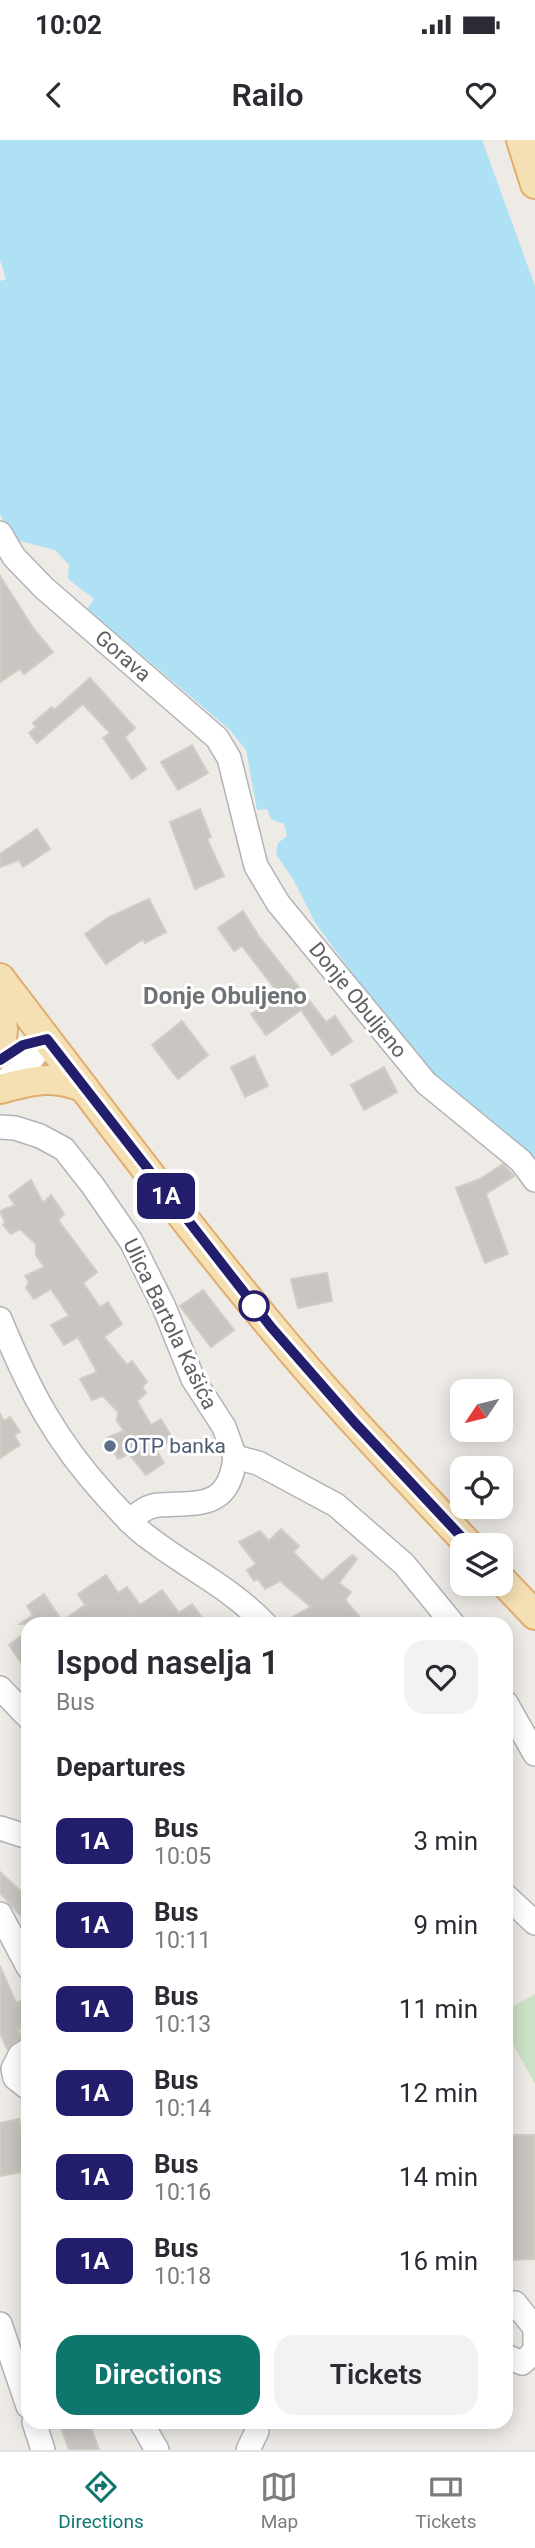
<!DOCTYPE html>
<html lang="en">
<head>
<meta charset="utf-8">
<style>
	:root { --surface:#fff; --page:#f2f2f3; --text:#2b2b33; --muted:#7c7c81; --line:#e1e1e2; --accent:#0f766e }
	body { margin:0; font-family:Roboto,sans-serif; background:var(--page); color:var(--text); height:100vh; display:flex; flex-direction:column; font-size:26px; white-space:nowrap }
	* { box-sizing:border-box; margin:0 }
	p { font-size:23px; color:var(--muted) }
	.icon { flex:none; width:38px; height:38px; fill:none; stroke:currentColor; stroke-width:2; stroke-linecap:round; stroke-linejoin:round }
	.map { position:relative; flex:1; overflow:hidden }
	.sheet { position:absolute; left:21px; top:1477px; width:492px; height:812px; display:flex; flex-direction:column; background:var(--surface); border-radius:21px; box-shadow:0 4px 18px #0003 }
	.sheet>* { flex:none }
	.badge { padding:0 14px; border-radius:10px; font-size:24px; line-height:46px }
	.needle { width:46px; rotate:235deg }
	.fabs { position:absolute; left:450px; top:1239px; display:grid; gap:14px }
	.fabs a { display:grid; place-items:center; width:63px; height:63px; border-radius:14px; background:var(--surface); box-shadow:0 4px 18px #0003; font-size:35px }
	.map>.badge { position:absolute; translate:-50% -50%; box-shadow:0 0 0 4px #fff }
	h2 { padding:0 35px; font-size:26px; line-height:63px }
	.round { display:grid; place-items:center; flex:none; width:74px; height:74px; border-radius:21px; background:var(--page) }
	.headline { display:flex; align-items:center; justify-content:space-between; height:119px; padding:0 35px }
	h1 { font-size:33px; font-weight:600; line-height:52px }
	.action { display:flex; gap:14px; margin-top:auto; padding:14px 35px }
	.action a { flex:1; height:80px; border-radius:21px; background:var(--accent); color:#fff; font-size:28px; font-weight:600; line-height:80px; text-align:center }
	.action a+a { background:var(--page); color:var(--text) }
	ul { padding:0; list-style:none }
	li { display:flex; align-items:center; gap:21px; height:84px; padding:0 35px }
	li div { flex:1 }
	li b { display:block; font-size:26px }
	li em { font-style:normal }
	li .badge { min-width:77px; font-weight:700; text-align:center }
	.status { display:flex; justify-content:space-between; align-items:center; height:49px; padding:0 35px; background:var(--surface); direction:ltr }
	.status svg { height:19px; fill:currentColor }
	header { display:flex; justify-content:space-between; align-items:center; height:91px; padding:0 35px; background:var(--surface); font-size:32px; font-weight:600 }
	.tabs { display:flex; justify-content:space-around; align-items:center; height:98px; border-top:2px solid var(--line); background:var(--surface); font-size:19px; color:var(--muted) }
	.tabs a { display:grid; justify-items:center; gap:4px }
	.tabs .on { color:var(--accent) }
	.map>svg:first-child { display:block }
	.green { fill:#cae2c6 }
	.water { fill:#afe1f4 }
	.building { fill:#c9c6c2; stroke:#d2ccc5; stroke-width:2 }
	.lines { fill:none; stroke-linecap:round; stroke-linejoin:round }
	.minor-casing { stroke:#b1b3b6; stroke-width:26 }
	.major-casing { stroke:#e0ad6d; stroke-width:32 }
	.minor { stroke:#fff; stroke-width:23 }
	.major { stroke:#f5e0b4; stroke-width:28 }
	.line-casing { stroke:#fff; stroke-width:16 }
	.line { stroke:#221e6b; stroke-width:10 }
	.stop-dot { fill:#fff; stroke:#221e6b; stroke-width:3.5 }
	.service-dot { fill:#5c6f8a; stroke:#fff; stroke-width:2.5 }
	.labels { text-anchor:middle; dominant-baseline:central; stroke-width:6; stroke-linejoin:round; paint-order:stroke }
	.street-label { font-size:21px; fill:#5d6164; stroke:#fff }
	.service-label { font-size:21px; fill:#4e5e75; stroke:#fff; text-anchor:start }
	.quarter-label { font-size:24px; font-weight:bold; fill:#6f7376; stroke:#fff }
</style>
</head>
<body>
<div class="status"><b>10:02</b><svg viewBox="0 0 49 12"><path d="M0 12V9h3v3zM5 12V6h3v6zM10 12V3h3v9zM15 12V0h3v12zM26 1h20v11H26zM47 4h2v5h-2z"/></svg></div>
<header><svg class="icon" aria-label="back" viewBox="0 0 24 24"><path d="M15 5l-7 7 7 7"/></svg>Railo<svg class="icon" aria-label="heart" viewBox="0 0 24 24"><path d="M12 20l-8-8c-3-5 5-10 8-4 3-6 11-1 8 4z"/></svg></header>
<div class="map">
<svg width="535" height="2310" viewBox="0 0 535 2310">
	<rect width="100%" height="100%" fill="#eeebe6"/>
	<!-- green -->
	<path class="green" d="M535,1854V1944L506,1892V1870Z"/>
	<!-- water -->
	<path class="water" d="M0,0H482L535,146V1029L429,937L316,784L293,739L276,714L278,703L287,696L284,684L271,679L267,669L257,670L246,610L229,589L87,469L94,459L68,439L69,425L55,410L12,399L0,374V141L6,139L0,120Z"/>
	<!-- building -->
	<g class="building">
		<path d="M0,436L33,488L53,512L24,534L20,529L0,542Z"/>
		<path d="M90,538L135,588L125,597L146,629L132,639L103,598L110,593L83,564L37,603L29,593L36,587L33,583L52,567L54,570Z"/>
		<path d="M192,605L208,633L178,650L161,622Z"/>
		<path d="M200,669L211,697L207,699L224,736L195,749L170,682Z"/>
		<path d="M37,689L50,709L23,727L19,720L0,727V714Z"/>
		<path d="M149,759L166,792L145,803L143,799L106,824L85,794L109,777Z"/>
		<path d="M243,771L258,795L326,882L335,876L352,901L332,915L301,870L266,895L251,874L279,854L242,806L234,811L218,788Z"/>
		<path d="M182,881L208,915L178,939L152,905Z"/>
		<path d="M254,916L268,946L245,957L231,927Z"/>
		<path d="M384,927L397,952L364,970L351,945Z"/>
		<path d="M503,1024L514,1036L486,1054L508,1114L485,1123L456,1048L480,1039Z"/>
		<path d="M31,1040L43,1063L51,1055L64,1074L58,1080L97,1132L83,1143L100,1167L108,1162L122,1184L104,1197L127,1225L132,1221L147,1242L142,1247L146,1253L137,1261L151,1285L161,1279L173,1299L157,1311L164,1323L146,1335L129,1314L118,1319L112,1308L115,1306L108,1297L124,1291L117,1281L118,1272L103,1256L92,1260L80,1239L97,1232L78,1197L64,1205L51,1185L69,1176L51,1149L34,1159L26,1148L29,1142L25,1136L44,1127L36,1115V1104L20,1089L11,1094L3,1085L5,1082L0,1071L15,1065L9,1056Z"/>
		<path d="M327,1133L332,1161L298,1168L291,1139Z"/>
		<path d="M203,1150L234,1190L211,1207L180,1166Z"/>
		<path d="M0,1274L4,1281L10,1277L20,1292L14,1295L20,1305L0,1318Z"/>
		<path d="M281,1389L299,1406L293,1412L322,1441L352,1415L357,1419L339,1443L351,1452L345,1460L366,1484H280L311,1467L280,1441L265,1449L258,1439L254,1441L247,1430L256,1424L239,1402L260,1391L269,1401Z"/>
		<path d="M106,1435L118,1453L127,1447L140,1465L162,1450L179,1473L192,1464L207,1484H139L133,1475L120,1484H20L33,1475L27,1466L44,1454L62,1481L85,1465L78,1454Z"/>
		<path d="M28,1491V1533L9,1505Z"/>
		<path d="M0,1732L28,1758V1784L0,1753Z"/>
		<path d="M0,1826L16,1863L22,1860L28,1874V1885L18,1890L22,1898L7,1909L0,1893Z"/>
		<path d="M19,1979L28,2031L0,2036V1983Z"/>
		<path d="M506,1995H535V2119L506,2120Z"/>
		<path d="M59,2282H89L99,2310H69Z"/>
	</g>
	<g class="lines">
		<!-- minor casing -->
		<g class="minor-casing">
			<g id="minor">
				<path d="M0,393L14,417L44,448L217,598L229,618L256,726L278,763L426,943L521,1021L535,1040"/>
				<path d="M0,945L31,920L47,899"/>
				<path d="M0,987L15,988L40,996L64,1009L93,1046L131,1101L164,1167L193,1239L224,1287L235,1317"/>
				<path d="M0,1179C29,1250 55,1300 107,1357C120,1371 133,1387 149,1398C188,1428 231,1448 265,1484"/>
				<path d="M129,1381C138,1374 146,1366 158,1365C197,1362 229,1371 235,1317L258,1323L336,1365L404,1424L453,1484"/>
				<path d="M0,1548L28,1577"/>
				<path d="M506,1563L535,1614"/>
				<path d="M0,1688L28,1697"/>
				<path d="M506,1756L535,1783"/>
				<path d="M0,1774L28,1827"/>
				<path d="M28,1910L20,1915L13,1929L15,1938L28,1948"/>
				<path d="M506,2165L515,2163L535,2188V2211L522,2223L506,2216"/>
				<path d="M0,2184L28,2266"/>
				<path d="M34,2282L43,2310"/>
				<path d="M141,2282L157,2310"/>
				<path d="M248,2310L257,2291V2282"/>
			</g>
		</g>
		<!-- major casing -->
		<g class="major-casing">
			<g id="major">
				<path d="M521,0L535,44"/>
				<path d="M0,838C89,954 176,1072 270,1185C333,1262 402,1333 469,1405"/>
				<path d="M0,875L3,889L0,914"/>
				<path d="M0,949C31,941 53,934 84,948"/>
				<path d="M500,1438L535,1475"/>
			</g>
		</g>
		<!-- minor -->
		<use href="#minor" class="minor"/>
		<!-- major -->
		<use href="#major" class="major"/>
	</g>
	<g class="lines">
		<!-- line casing -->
		<g class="line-casing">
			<path id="line" d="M0,920L23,905L47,899L271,1187L354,1282L469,1405"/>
		</g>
		<!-- line -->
		<use href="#line" class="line"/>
	</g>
	<!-- markers -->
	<circle class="stop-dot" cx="254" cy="1166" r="14"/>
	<circle class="service-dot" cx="110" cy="1306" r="7"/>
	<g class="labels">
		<!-- street labels -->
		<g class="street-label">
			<text transform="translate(123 516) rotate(41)">Gorava</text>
			<text transform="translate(358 860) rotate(51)">Donje Obuljeno</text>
			<text transform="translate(170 1184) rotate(64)">Ulica Bartola Kašića</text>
		</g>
		<!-- service labels -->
		<g class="service-label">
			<text x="124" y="1306">OTP banka</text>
		</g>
		<!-- quarter labels -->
		<g class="quarter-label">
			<text x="225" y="856">Donje Obuljeno</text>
		</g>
	</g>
</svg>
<div class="fabs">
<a><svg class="needle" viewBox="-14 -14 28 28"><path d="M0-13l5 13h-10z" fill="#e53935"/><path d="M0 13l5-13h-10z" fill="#7c7c81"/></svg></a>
<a><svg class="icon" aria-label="locate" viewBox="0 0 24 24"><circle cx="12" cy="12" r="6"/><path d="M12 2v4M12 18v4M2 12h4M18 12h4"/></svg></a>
<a><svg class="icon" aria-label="layers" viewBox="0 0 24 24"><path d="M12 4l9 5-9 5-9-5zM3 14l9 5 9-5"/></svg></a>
</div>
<b class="badge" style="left:166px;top:1056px;background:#221e6b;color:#fff">1A</b>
<section class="sheet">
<div class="headline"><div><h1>Ispod naselja 1</h1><p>Bus</p></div><a class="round"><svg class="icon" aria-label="heart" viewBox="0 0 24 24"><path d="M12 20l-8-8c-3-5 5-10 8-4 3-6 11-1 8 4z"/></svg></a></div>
<h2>Departures</h2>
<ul>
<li><span class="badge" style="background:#221e6b;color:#fff">1A</span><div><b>Bus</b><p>10:05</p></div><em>3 min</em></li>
<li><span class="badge" style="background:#221e6b;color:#fff">1A</span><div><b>Bus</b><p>10:11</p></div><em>9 min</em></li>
<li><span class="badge" style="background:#221e6b;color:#fff">1A</span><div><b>Bus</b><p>10:13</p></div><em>11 min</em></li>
<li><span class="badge" style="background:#221e6b;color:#fff">1A</span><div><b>Bus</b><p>10:14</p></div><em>12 min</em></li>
<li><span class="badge" style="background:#221e6b;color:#fff">1A</span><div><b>Bus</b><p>10:16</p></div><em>14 min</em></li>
<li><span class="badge" style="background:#221e6b;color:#fff">1A</span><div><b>Bus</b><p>10:18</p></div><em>16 min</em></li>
</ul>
<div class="action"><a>Directions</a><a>Tickets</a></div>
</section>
</div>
<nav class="tabs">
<a class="on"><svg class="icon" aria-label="directions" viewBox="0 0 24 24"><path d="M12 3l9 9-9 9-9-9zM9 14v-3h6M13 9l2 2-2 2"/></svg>Directions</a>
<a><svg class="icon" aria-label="map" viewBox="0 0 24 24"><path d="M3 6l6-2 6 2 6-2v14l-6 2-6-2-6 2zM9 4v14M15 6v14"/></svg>Map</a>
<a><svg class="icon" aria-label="tickets" viewBox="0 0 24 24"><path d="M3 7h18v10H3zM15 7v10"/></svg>Tickets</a>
</nav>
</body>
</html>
